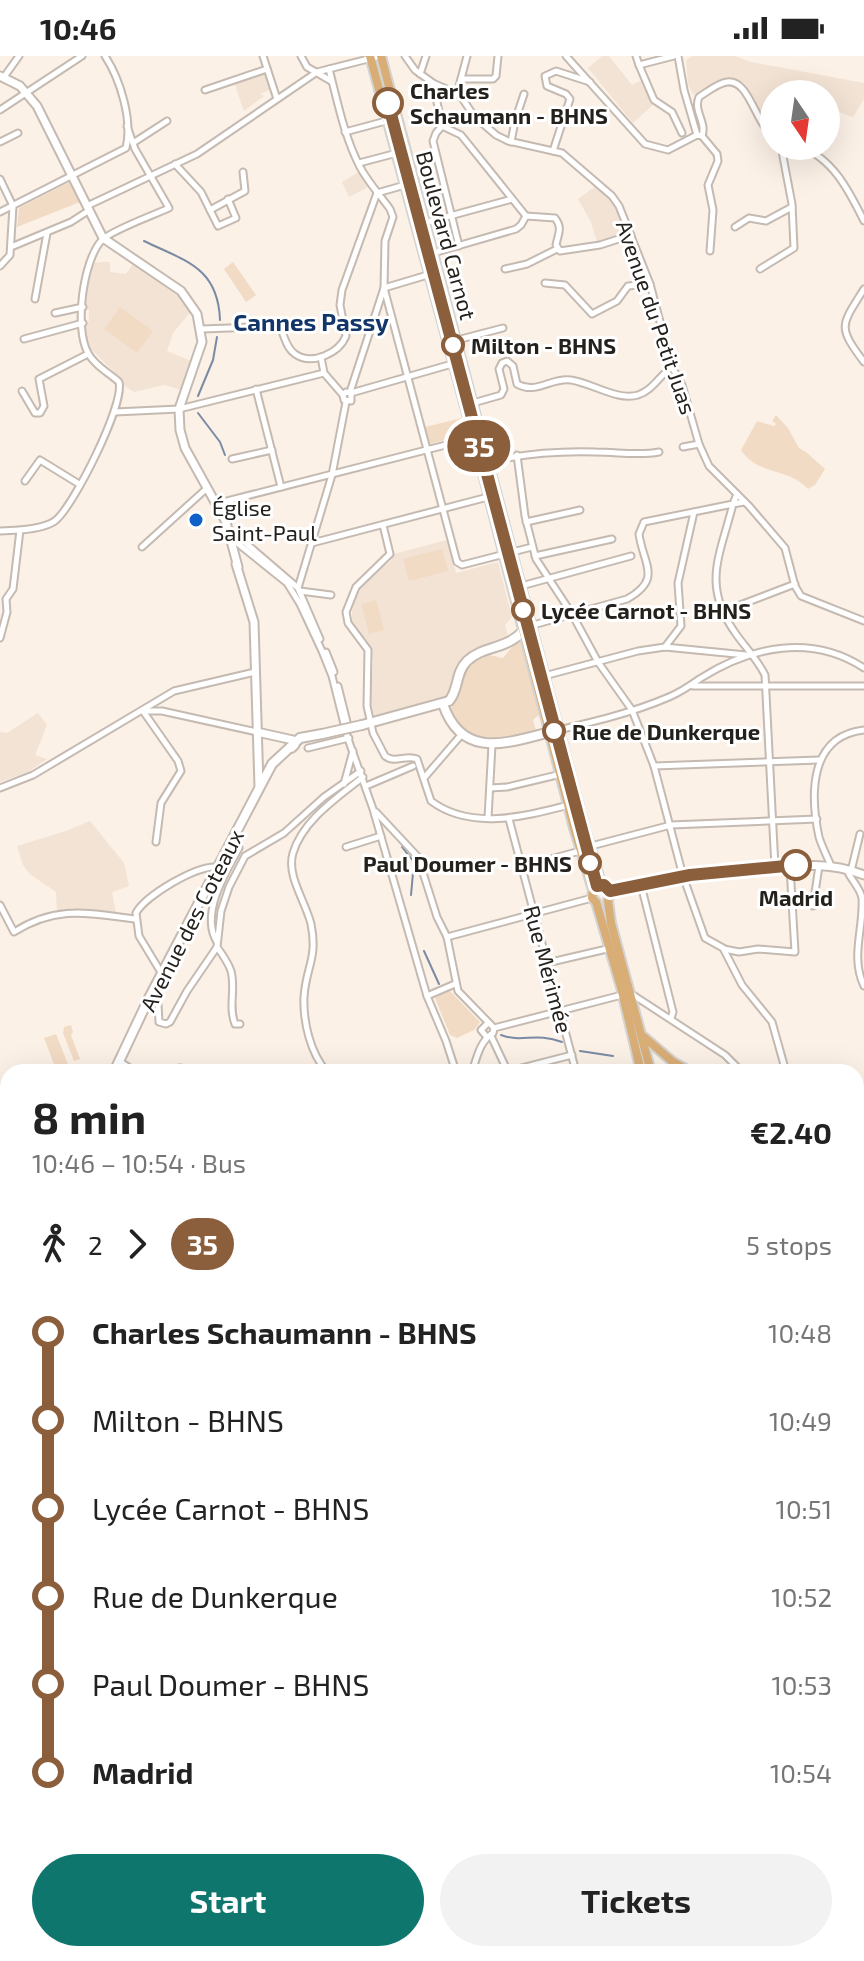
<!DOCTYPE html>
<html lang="en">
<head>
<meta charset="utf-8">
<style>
	:root { --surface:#fff; --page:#f2f2f2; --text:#222; --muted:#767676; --accent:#0f766e }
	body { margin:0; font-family:"Exo 2",sans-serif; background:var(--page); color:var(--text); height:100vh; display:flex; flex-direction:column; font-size:30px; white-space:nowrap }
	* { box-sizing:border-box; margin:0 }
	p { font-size:26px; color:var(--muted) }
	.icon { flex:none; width:44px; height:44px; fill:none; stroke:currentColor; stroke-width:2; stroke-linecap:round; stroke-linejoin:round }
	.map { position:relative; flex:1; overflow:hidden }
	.panel { position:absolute; left:0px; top:1008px; width:864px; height:898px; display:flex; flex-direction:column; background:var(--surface); border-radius:24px 24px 0 0; box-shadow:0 8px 32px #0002 }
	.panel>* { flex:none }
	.badge { padding:0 16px; border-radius:26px; font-size:28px; line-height:52px }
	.needle { width:52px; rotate:167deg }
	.buttons { position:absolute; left:760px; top:24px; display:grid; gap:16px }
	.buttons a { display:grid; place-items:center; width:80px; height:80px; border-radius:50%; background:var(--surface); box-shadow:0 8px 32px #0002; font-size:40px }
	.map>.badge { position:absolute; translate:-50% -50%; box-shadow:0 0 0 4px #fff }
	.legs { display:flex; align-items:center; gap:12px; height:88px; padding:0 32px; font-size:26px }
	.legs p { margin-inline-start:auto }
	.overview { display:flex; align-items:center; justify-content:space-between; height:136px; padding:0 32px }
	h1 { font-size:44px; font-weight:700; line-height:60px }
	.cta { display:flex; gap:16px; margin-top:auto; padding:16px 32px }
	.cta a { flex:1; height:92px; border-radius:48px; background:var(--accent); color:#fff; font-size:32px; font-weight:700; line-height:92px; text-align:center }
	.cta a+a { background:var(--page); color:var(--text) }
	ul { padding:0 32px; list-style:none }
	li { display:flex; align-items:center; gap:28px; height:88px; font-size:30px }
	li i { display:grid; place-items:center; width:12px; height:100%; margin:0 10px; background:currentColor }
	li i::after { content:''; width:20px; height:20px; margin:-10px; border:6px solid; border-radius:50%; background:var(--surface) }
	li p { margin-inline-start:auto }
	li:first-child i { background:linear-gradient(#0000 50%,currentColor 0) }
	li:last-child i { background:linear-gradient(currentColor 50%,#0000 0) }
	.status { display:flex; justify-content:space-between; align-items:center; height:56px; padding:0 40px; background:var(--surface); direction:ltr }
	.status svg { height:22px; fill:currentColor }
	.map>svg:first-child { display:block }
	.built { fill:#f3e3d4 }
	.green { fill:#f2dbc5 }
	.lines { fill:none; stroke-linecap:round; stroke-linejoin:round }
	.stream { stroke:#798ba4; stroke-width:2 }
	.minor-casing { stroke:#c4bab1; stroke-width:9 }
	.tertiary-casing { stroke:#c4bab1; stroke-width:11 }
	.secondary-casing { stroke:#c4bab1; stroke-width:12 }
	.primary-casing { stroke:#d3d3d2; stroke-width:12 }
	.minor { stroke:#fff; stroke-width:5 }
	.tertiary { stroke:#fff; stroke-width:7 }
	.secondary { stroke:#fff; stroke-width:8 }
	.primary { stroke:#d9ad76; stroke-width:8 }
	.secondary-bridge-casing { stroke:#c4bab1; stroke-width:12; stroke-linecap:butt }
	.secondary-bridge { stroke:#fff; stroke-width:8 }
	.line-1-casing { stroke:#fff; stroke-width:18 }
	.line-1 { stroke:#8b5e3c; stroke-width:12 }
	.stop-1-dot { fill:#fff; stroke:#8b5e3c; stroke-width:4 }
	.poi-dot { fill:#1060ca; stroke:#fff; stroke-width:3 }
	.labels { text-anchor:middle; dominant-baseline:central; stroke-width:6; stroke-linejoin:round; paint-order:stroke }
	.stop-label { font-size:22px; font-weight:bold; fill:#24211d; stroke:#fff; text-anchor:start }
	.street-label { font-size:22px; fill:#24211d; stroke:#fff }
	.poi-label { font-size:22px; fill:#24211d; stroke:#fff; text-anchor:start }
	.neighbourhood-label { font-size:24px; font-weight:bold; fill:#12366a; stroke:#fff }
</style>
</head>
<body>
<div class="status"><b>10:46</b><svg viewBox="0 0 49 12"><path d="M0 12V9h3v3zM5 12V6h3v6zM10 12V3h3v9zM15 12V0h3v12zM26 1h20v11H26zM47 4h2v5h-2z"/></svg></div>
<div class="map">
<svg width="864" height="1905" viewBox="0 0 864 1905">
	<rect width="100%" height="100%" fill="#fbf1e7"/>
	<!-- built -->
	<g class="built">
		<path d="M602,0H609L632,29L642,24L654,48L633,67L588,12Z"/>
		<path d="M693,0H735L751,6L864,27V43L853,61L826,52V38H774V76L762,65L755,43L742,26L730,22L693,39L688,28L686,4Z"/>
		<path d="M265,16L271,33L260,38L264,40L244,55L234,26Z"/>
		<path d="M360,115L370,130L349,141L342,126Z"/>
		<path d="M596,130L607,138L616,149L627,174L624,179L597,186L591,166L578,143Z"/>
		<path d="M102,206H110V216L126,218L133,208L177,239L179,237L192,254L173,277L167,295L191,305L181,334L164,329L134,336L123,329L120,322L91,293L86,279V267L89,265V254H86L87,232L91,210L94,207Z"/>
		<path d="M447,484L456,517L498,506L512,561L505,569L509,583L469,599L459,609L452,623L450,640L374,660L370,643L373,605L371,592L352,565V547L363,528L391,505L394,498Z"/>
		<path d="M38,657L47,669L35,699L47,703L28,716L0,726V676L7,677Z"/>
		<path d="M90,765L124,807L129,830L112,836L116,857L57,855L56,836L30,818L23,809L17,790L66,775Z"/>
	</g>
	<!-- green -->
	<g class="green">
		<path d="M70,126L80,146L17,171L19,152Z"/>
		<path d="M233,206L256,239L246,246L224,213Z"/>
		<path d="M120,251L153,275L137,297L104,273Z"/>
		<path d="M776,359L788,372L799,392L806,396L825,413L815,429L808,433C788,411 758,420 741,394L757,365L774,370L776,368L772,365Z"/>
		<path d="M462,362L466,378L430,388L425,371Z"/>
		<path d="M442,493L448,515L409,525L403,503Z"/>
		<path d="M376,544L384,574L369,578L361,548Z"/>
		<path d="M516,586L523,588L541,657L533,664L536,674C504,683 467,692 451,653L467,609L489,599L503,602Z"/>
		<path d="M449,934L480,966L474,974L457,982L450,979L435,942Z"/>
		<path d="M71,969L73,976L71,979L80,1003L74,1005L63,977L64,971Z"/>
		<path d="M56,978L71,1016H57L44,982Z"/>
		<path d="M862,1171L864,1174V1226L856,1220V1173Z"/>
		<path d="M860,1344H864V1408L856,1410V1360L862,1356Z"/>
		<path d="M558,1898H620L614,1901L616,1905H556Z"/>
	</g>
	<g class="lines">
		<!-- stream -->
		<g class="stream">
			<path d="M144,185C185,205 218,211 220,264"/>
			<path d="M198,340L213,304L217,281"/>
			<path d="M198,357L220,386L225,399"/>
			<path d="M402,791L414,806L411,839"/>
			<path d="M424,895L439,928"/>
			<path d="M501,979C522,987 536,976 562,986"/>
			<path d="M580,995L613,1000"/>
			<path d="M856,1209L864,1217"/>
			<path d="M673,1905L676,1898"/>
		</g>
		<!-- minor casing -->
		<g class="minor-casing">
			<g id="minor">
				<path d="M263,0L277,43"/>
				<path d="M301,0L307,11L331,25"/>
				<path d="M405,0L415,14L433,27L460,39L474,60L496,79L508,85L562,97L612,140L619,150L650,228L672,311L682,329L699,388L709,410L749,450L785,492L795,530L801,540L864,565"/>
				<path d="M566,0L645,88L668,94L697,79L702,80C707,66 693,55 699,41C707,36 718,27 727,26C750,23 755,69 774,80"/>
				<path d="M636,0L639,9L674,0"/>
				<path d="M678,0L684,34L697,79"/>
				<path d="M639,9L654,44L672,56L682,77"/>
				<path d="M329,13C338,47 344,80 360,111C368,126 380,139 390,153L393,161L385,185L384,232L350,336"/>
				<path d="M420,18L426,0"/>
				<path d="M4,21L19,0"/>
				<path d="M461,23H493L496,20L498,0"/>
				<path d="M433,27L442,70"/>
				<path d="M205,34L267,13"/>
				<path d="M457,38L467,0"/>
				<path d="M0,54L82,0"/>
				<path d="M442,70L436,77L433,85L459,190"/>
				<path d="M442,70L461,79L526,160"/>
				<path d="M345,76L386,65"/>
				<path d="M702,80L717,98L718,105L708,129L713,154L710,195"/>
				<path d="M0,86L18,77"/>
				<path d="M511,86L515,65L524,38"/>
				<path d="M133,87L167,65"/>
				<path d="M799,90C833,102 849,135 864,165"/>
				<path d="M553,95L570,43L566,38L547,30L545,20L556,15L590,26"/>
				<path d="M359,107L397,97"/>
				<path d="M175,108L201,136L218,170L236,162L228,143"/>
				<path d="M0,123L13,150L10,199L0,210"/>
				<path d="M377,137L405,129"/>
				<path d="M87,150L197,98L317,16L380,0"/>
				<path d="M210,154L245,135L243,116"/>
				<path d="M0,156L126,92C133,64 120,23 105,0"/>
				<path d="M526,160L555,162C563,172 558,178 556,189L560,195L600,189L631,179"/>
				<path d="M424,167L512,143"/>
				<path d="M735,171L749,162L766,165L792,151"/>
				<path d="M11,191L71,166L88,155"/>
				<path d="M433,197L516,173L521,169L526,160"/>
				<path d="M505,213L527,208L557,193"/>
				<path d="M760,213L794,192L792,148L781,90"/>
				<path d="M431,218L384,232L457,506L462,509L532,491"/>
				<path d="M545,227L565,229L592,258L617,245L628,230L650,228"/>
				<path d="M864,233C841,270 837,270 864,306"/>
				<path d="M35,243L47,177"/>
				<path d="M55,257L83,251"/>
				<path d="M202,273L279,270C285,279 285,291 295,298C312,310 339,297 346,280L340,249L342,234L377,137"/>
				<path d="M24,283L83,267"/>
				<path d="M457,284L503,272"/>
				<path d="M321,301L324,317L343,339"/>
				<path d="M256,333L281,431"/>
				<path d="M22,335L35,357H40L44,350L39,323L88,298"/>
				<path d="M351,337V345L344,344L343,339L346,336L351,337L452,308"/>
				<path d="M473,347L501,339L504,333L499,313L502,307L507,305L513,310L517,328C537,339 551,321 571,324C592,327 617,345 638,339C653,334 659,320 671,312"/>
				<path d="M115,356L179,353L324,317"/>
				<path d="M683,391L699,388"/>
				<path d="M517,399L525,460L536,503L572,558L598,606L632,654L654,710L683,820L705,882L723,892L742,929L772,966L786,1016"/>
				<path d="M232,403L272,394"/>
				<path d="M489,406C525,397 559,395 596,396C618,396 638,400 659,396"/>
				<path d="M25,425L40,404L79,428"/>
				<path d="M744,446L733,448C720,500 701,529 736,578C746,592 757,603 765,619L775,811"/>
				<path d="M215,448L473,382"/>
				<path d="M526,466L580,454"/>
				<path d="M383,469L390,498L356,531L346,556L348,567L368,594L367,650L373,677L385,700C395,708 406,698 417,703L431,745C471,775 526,760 569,749"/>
				<path d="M0,475L20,474"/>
				<path d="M224,476L229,474L234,477L298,532L320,583"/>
				<path d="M231,482L287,527L300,548L322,595L332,620L347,680L373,753L427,940L446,985L456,1016"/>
				<path d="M312,487L488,441"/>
				<path d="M142,491L206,433"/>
				<path d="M535,500L612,483"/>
				<path d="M521,530L631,500"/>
				<path d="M298,532L332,419L346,346"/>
				<path d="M300,535L331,539"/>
				<path d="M727,563L740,549L795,528"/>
				<path d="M533,569L627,543C663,523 643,508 639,478L644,466L733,448L737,438"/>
				<path d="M0,582L7,556L6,543L13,533L20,474C31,473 48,471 56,464C74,449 125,348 119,326C109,317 94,309 88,297C74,272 83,204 102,184C112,174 154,159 169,152L135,93L127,70"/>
				<path d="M665,591L681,570L678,527L694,456"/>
				<path d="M326,596L334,616"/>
				<path d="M544,620L638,595L665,591L746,599"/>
				<path d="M338,630L349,674"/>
				<path d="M693,630H864"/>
				<path d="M143,655L178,705L181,715L161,747L156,786"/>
				<path d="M144,655H162L257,676"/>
				<path d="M550,676C589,667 632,657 669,641C681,636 691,629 701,622C752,590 812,578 864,612"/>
				<path d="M308,692L349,682"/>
				<path d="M654,710L819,704"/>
				<path d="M424,722L462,678"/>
				<path d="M344,728L353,695"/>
				<path d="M366,730L413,710"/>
				<path d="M0,732L33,719L174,635L255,616"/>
				<path d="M490,732L507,731L561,718"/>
				<path d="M376,756L418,801L437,861L447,881L458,935L494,972L493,977C480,985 477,1001 472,1016"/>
				<path d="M488,762L492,689"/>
				<path d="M509,763L576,1016"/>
				<path d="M591,790L671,769L817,763"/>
				<path d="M346,791L381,780"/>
				<path d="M831,810C827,800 822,791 819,781C810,739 809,680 864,674"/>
				<path d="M521,811L580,795"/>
				<path d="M847,814C850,823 860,831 862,842C864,872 850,901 864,930"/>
				<path d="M851,815L860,778"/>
				<path d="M641,829L673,956L671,962"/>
				<path d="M0,849L14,876C56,849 88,857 135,863"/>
				<path d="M813,850L819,810"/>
				<path d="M447,881L592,842"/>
				<path d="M217,886C200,859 225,817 239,792L231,785"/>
				<path d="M217,891C222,898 228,906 231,915C236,933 228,950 235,968H240"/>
				<path d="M724,893L739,896L758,893L795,896L790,811"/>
				<path d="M547,907L611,892"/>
				<path d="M162,918L139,880L136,857C146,839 197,809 217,811"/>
				<path d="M630,937L725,999L742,1016"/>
				<path d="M427,940L455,928"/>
				<path d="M149,942L158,948L159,966L166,968L170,966L187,935L217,891L221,855L229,831L245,800L284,777L324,741L361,715"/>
				<path d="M494,972L622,939"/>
				<path d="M486,980L481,974L487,968"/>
				<path d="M491,980L508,1016"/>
				<path d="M119,1005L136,1016"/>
				<path d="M116,1013L129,1016"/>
				<path d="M152,1016L181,1012L197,1016"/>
				<path d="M327,1016C310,997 303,965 304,941C306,910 318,903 311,868C306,846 286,820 293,797C303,764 337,742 363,721"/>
				<path d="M506,1016L572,999"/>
				<path d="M856,1061L864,1059"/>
				<path d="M0,1147L8,1160"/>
				<path d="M0,1230L8,1260"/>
				<path d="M856,1310L864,1308"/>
				<path d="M0,1426L8,1423"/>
				<path d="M0,1600L8,1606"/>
				<path d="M1,1600L8,1595"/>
				<path d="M856,1687C861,1669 854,1634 864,1622"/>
				<path d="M856,1733L864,1756"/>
				<path d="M856,1786L864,1789"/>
				<path d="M0,1810L8,1795"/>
				<path d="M0,1831L8,1845"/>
				<path d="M0,1855L8,1852"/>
				<path d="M0,1864L8,1875"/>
				<path d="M23,1898L25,1905"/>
				<path d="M276,1898L279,1905"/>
				<path d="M363,1898L364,1905"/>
				<path d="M60,1905L69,1898"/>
				<path d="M381,1905L383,1898"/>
				<path d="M645,1905L649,1898"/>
			</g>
		</g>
		<!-- tertiary casing -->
		<g class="tertiary-casing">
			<g id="tertiary">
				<path d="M0,20L20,30L37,50L103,182L181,235L197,258L202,286L179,353L180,374L185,392L226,466L238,511"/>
				<path d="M236,508L254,566L259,731"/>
				<path d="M257,676L293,684L295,689L292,692"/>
				<path d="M610,835C656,824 699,819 746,815C787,811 825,803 864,819"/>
				<path d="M856,1574L859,1583L856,1590"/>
				<path d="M856,1686L864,1691"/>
				<path d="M856,1891L864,1889"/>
				<path d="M552,1905L554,1898"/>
				<path d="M840,1905L847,1898"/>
			</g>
		</g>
		<!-- secondary casing -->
		<g class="secondary-casing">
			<g id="secondary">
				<path d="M443,648C462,704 507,687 550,676"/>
				<path d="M362,669L449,645C459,634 455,617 467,605C484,589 506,594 523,575"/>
				<path d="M114,1016L149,942L272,708L300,682L322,678"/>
			</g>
		</g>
		<!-- primary casing -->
		<g class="primary-casing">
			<g id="primary">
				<path d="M370,0L479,402L574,772L593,834L592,842L596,846L621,931L641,1016"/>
				<path d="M381,0L586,777L600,824L610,837L608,845L611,867L651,1016"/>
				<path d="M644,981L673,1006L691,1016"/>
				<path d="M856,1141L864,1151"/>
				<path d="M856,1157L864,1167"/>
			</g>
		</g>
		<!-- minor -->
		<use href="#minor" class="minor"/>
		<!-- tertiary -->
		<use href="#tertiary" class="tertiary"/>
		<!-- secondary -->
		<use href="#secondary" class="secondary"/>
		<!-- primary -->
		<use href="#primary" class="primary"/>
		<!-- secondary-bridge casing -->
		<g class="secondary-bridge-casing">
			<path id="secondary-bridge" d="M322,678L362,669"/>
		</g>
		<!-- secondary-bridge -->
		<use href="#secondary-bridge" class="secondary-bridge"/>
	</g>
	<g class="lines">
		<!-- line-1 casing -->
		<g class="line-1-casing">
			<path id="line-1" d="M388,47L597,830L604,829L610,835L690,819L796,809"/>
		</g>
		<!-- line-1 -->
		<use href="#line-1" class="line-1"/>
	</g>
	<!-- markers -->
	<g class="stop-1-dot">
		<circle cx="388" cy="47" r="14"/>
		<circle cx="453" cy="289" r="10"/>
		<circle cx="523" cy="554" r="10"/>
		<circle cx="554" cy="675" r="10"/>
		<circle cx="590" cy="807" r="10"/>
		<circle cx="796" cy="809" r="14"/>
	</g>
	<circle class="poi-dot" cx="196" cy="464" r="8"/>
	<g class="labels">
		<!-- stop labels -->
		<g class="stop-label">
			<text x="410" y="34">Charles<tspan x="410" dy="25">Schaumann - BHNS</tspan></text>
			<text x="471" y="289">Milton - BHNS</text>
			<text x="541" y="554">Lycée Carnot - BHNS</text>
			<text x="572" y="675">Rue de Dunkerque</text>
			<text x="572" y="807" text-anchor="end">Paul Doumer - BHNS</text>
			<text x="796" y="841" text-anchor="middle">Madrid</text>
		</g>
		<!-- street labels -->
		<g class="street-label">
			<text transform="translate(447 179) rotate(75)">Boulevard Carnot</text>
			<text transform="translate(657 261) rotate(71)">Avenue du Petit Juas</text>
			<text transform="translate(191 864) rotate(-63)">Avenue des Coteaux</text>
			<text transform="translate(549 913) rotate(75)">Rue Mérimée</text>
		</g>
		<!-- poi labels -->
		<g class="poi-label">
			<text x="212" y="451">Église<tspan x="212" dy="25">Saint-Paul</tspan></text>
		</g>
		<!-- neighbourhood labels -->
		<g class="neighbourhood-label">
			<text x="311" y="265">Cannes Passy</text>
		</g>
	</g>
</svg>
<div class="buttons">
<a><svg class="needle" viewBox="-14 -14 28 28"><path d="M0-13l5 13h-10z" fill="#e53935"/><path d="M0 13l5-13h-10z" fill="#767676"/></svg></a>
</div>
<b class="badge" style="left:479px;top:390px;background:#8b5e3c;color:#fff">35</b>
<section class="panel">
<div class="overview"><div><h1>8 min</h1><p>10:46 – 10:54 · Bus</p></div><b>€2.40</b></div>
<div class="legs"><svg class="icon" aria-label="walk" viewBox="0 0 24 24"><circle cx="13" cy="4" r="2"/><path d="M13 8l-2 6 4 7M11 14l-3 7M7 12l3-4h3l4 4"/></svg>2<svg class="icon" aria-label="forward" viewBox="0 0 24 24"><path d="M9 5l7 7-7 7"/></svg><b class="badge" style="background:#8b5e3c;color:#fff">35</b><p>5 stops</p></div>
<ul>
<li><i style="color:#8b5e3c"></i><b>Charles Schaumann - BHNS</b><p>10:48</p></li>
<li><i style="color:#8b5e3c"></i><span>Milton - BHNS</span><p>10:49</p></li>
<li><i style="color:#8b5e3c"></i><span>Lycée Carnot - BHNS</span><p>10:51</p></li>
<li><i style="color:#8b5e3c"></i><span>Rue de Dunkerque</span><p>10:52</p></li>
<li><i style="color:#8b5e3c"></i><span>Paul Doumer - BHNS</span><p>10:53</p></li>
<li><i style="color:#8b5e3c"></i><b>Madrid</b><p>10:54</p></li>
</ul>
<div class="cta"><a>Start</a><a>Tickets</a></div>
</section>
</div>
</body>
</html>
